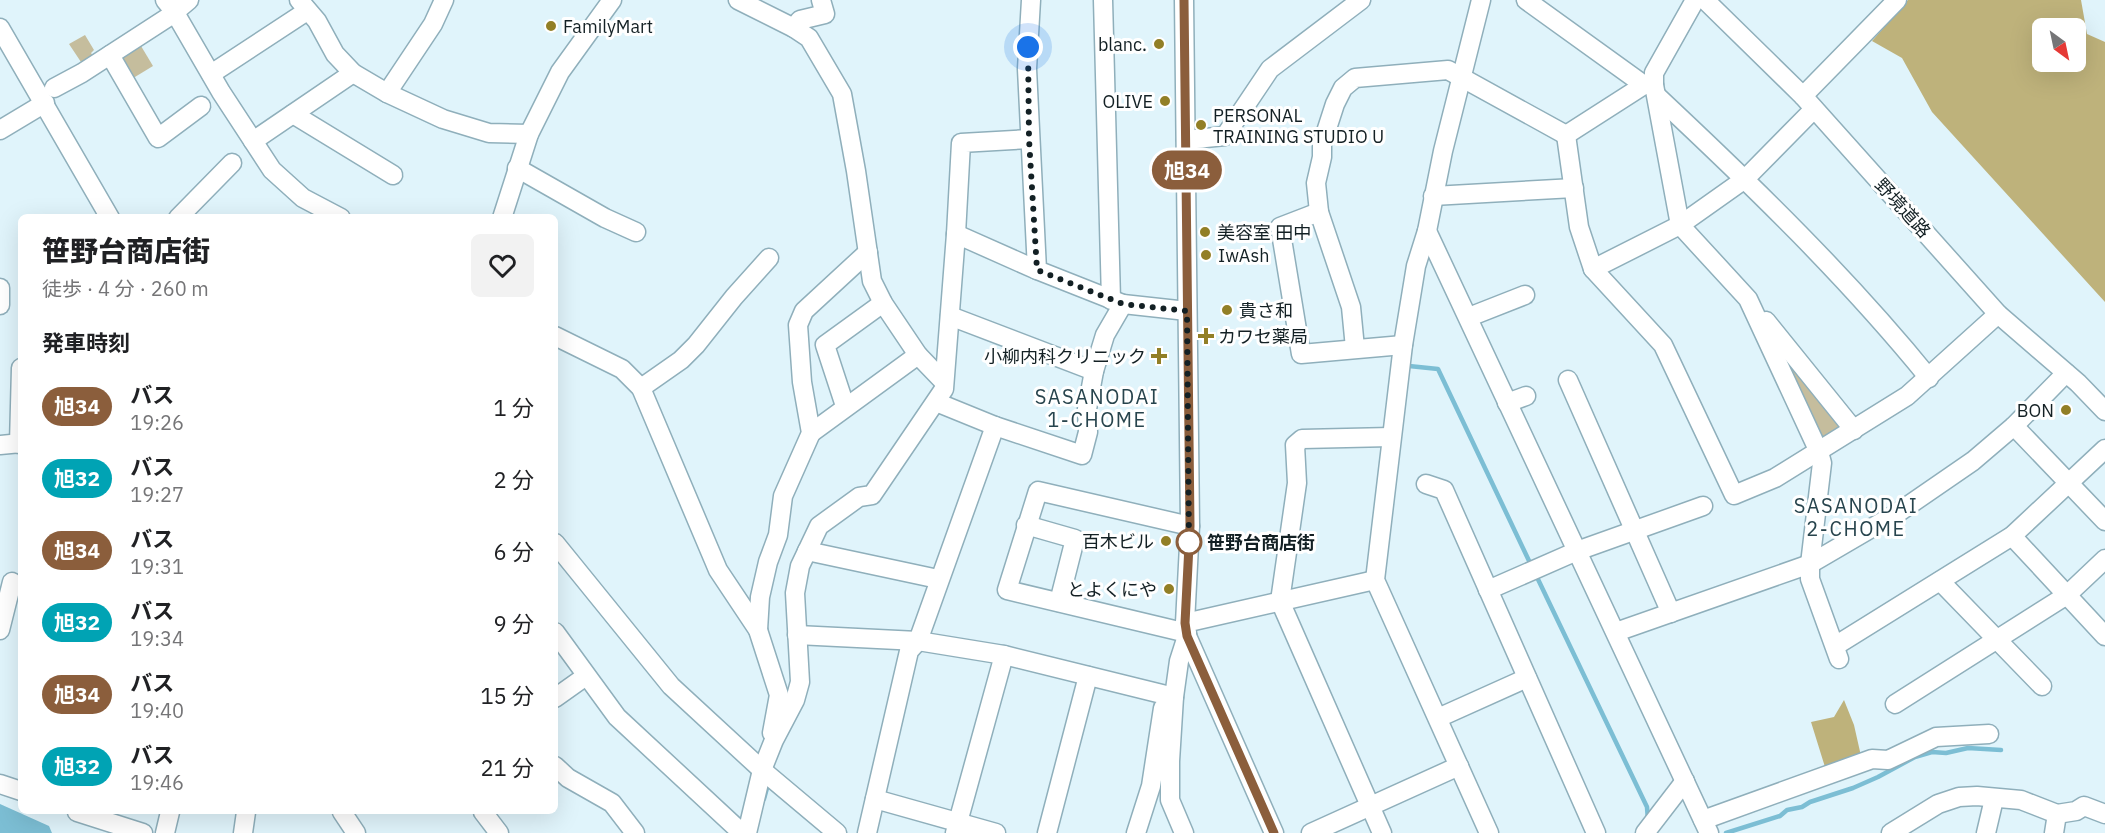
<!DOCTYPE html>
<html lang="ja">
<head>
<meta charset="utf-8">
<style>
	:root { --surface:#fff; --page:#f2f2f2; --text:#202124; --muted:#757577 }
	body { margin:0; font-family:"IBM Plex Sans","Noto Sans JP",sans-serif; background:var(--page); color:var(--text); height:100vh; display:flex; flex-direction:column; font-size:22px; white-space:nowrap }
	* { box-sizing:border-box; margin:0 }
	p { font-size:20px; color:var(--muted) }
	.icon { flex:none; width:33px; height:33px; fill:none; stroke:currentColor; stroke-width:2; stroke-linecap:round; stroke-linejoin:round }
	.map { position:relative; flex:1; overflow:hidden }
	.panel { position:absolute; left:18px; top:214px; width:540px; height:600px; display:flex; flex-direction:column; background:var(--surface); border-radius:9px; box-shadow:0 6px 24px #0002 }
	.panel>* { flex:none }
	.badge { padding:0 12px; border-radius:20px; font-size:21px; line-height:39px }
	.needle { width:39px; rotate:147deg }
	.tools { position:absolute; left:2032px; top:18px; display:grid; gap:12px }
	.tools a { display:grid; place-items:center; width:54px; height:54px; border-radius:9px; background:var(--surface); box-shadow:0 6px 24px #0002; font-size:30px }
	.you { position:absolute; width:30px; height:30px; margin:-15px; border:4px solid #fff; border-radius:50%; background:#1a73e8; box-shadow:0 0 0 9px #1a73e833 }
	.map>.badge { position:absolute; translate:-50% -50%; box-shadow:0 0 0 3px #fff }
	h2 { padding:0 24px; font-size:22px; line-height:54px }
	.round { display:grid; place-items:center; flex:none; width:63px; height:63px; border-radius:9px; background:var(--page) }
	.headline { display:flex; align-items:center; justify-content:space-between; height:102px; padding:0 24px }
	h1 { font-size:28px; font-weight:800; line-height:45px }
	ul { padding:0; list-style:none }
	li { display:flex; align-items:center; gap:18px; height:72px; padding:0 24px }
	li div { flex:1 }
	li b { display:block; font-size:22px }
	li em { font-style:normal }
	li .badge { min-width:66px; font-weight:700; text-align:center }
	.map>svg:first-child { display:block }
	.green { fill:#c5bd9d }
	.forest { fill:#beb27b; fill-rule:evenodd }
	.water { fill:#7cbed4 }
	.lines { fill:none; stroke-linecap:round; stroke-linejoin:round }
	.stream { stroke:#7cbed4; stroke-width:4.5 }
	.minor-casing { stroke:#8fafbb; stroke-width:21 }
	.minor { stroke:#fff; stroke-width:18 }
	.line-casing { stroke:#fff; stroke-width:14 }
	.line { stroke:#8b5e3c; stroke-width:9 }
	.walk { stroke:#132024; stroke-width:6; stroke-dasharray:0 10.8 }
	.poi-dot { fill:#927f26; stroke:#fff; stroke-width:2 }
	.stop-dot { fill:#fff; stroke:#8b5e3c; stroke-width:3 }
	.labels { text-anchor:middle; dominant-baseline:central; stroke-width:6; stroke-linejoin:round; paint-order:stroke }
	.poi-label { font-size:18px; fill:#132024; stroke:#fff; text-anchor:start }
	.street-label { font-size:18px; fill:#132024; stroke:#fff }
	.stop-label { font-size:18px; font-weight:bold; fill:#132024; stroke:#fff; text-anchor:start }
	.neighbourhood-label { font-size:20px; letter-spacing:1.5px; fill:#27444d; stroke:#fff }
</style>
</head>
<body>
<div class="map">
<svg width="2105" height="833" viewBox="0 0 2105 833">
	<rect width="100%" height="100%" fill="#e0f4fb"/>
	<!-- green -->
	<g class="green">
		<path d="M85,35L94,50L91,53L93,56L81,62L69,44Z"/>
		<path d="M138,41L153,66L130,80L115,55Z"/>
		<path d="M1778,345L1843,427L1822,443Z"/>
	</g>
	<!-- forest -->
	<g class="forest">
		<path d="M1908,0H2081L2087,34L2105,42V302L1932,112L1902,58L1872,41ZM2043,28H2076V62H2043Z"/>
		<path d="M1844,700L1854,725L1861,756L1825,767L1811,722L1834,717Z"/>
	</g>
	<!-- water -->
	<path class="water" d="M0,804L49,826L52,833H0Z"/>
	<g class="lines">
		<!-- stream -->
		<g class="stream">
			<path d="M1409,366L1438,369L1531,565"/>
			<path d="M1535,573L1647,807L1648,821"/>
			<path d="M764,799L769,781"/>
			<path d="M1726,833L1780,816L1787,810L1802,807L1810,802L1853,788L1878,777L1915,757L1932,752L1946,753L1968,748L2001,750"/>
		</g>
		<!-- minor casing -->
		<g class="minor-casing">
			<g id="minor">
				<path d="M165,0L174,11L221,92L272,170L303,198L341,218"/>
				<path d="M299,0L317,21L335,54L353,73L387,93L443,119L489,133L529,134"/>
				<path d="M738,0L794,28L809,38L842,94L856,171L872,281L883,303L918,355L944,382"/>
				<path d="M1031,0L1027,69L1037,270L1123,304L1187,311"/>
				<path d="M1103,0L1111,300"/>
				<path d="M1184,0L1190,526L1185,623L1187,636L1274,833"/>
				<path d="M1481,0L1443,151L1427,231L1416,266L1403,345L1375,580L1489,833"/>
				<path d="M1526,0L1644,85H1654V73L1695,0"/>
				<path d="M1705,0L1803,96L1998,314L2078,383L2105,411"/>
				<path d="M0,28L110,218"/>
				<path d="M794,28L800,20L825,14L821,0"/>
				<path d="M110,55L158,138L201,106"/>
				<path d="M211,74L307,11"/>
				<path d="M1654,85L1680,225L1748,299L1819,452L1822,463L1810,564V579L1839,659"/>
				<path d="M54,88L82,73L170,16L189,0"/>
				<path d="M387,93L433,24L444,0"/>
				<path d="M1803,96L1897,0"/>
				<path d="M1658,97C1753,186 1847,277 1929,378"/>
				<path d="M293,114L393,175"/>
				<path d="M0,130L45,103"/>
				<path d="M1566,135L1579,227L1593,269L1663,345L1734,495L1775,478L1907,396L1998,314"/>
				<path d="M1186,140L1225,136L1270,69L1361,0"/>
				<path d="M253,141L353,73"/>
				<path d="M517,168L605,218L636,232"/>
				<path d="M1433,196L1574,188"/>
				<path d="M1319,212L1280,227L1301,354L1403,345"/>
				<path d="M178,218L232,163"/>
				<path d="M502,218L529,134L560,72L612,0"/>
				<path d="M1427,231L1709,833"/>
				<path d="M956,234L1037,270"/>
				<path d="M1593,269L1680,225L1745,179L1814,109"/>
				<path d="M0,288V305"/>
				<path d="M950,316L1094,371"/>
				<path d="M1469,317L1525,295"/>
				<path d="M1766,321L1854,430"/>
				<path d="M555,336L622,369L641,388L718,570L758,630L779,695L772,733"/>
				<path d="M1355,348L1351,307L1319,212L1316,183L1322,157V144L1335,104L1343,88L1355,78L1448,70L1566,135L1644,85"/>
				<path d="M1568,380L1671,613"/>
				<path d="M641,388L681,360L696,345L734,297L769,258"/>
				<path d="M936,402L995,426L1082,455L1088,432L1087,409L1094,371L1105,335L1123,304"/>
				<path d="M1507,403L1526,396"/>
				<path d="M845,406L825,345L883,303"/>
				<path d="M2014,426L2105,521"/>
				<path d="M811,433L918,355"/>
				<path d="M19,444L21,368"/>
				<path d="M0,445L21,443"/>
				<path d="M1426,484L1444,490L1596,833"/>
				<path d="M1026,525L1075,539L1059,602"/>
				<path d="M2012,536L2105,636"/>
				<path d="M555,543L671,686L762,770L837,833"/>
				<path d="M807,551L938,579"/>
				<path d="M1940,581L2042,686"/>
				<path d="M1488,590L1577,551L1703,506"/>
				<path d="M1185,623L1375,580"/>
				<path d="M0,630L12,582"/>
				<path d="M758,630L760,597L768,562L778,535L783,496L811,433L802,382L798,325L804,311L868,252"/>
				<path d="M555,632L617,717L742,833"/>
				<path d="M1616,632L1810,564L1899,512L1973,461L2014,426L2066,373"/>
				<path d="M1187,633L1007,590L1038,491L1190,526"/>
				<path d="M797,635L918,641L1004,655L1174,697"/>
				<path d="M1835,646L2012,536L2105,449"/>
				<path d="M555,698L586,676"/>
				<path d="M1895,704L2067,595L2105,559"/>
				<path d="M1438,718L1527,678"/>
				<path d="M555,766L568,778L612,803L635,833"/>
				<path d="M0,784L21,791"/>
				<path d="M875,799L996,833"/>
				<path d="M77,812L143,833"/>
				<path d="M342,812L356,833"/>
				<path d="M483,812L499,833"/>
				<path d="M1703,820L1872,759L1888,760L1936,737L1989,734"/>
				<path d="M165,833L170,812"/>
				<path d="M243,833L246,812"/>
				<path d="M747,833L762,770L774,740L795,700L800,682L795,593L800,566L819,526L859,497L872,495L944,389L956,234L961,143L1029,139"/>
				<path d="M867,833L909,651L918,641L995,426"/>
				<path d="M955,833L1004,655"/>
				<path d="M1047,833L1088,676"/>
				<path d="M1136,833L1151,786L1163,708"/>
				<path d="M1184,833L1170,800V761L1174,697L1179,661L1187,636"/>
				<path d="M1311,833L1459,766"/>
				<path d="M1382,833L1280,601L1297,483L1295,445L1302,439L1391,437"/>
				<path d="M1645,833L1685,781"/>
				<path d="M1891,833L1938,804L1959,797L1977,796L2021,800L2057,814L2076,811L2084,806L2105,814"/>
				<path d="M1986,833L1994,799"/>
				<path d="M2054,833L2057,814"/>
			</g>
		</g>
		<!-- minor -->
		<use href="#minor" class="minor"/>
	</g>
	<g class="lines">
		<!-- line casing -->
		<g class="line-casing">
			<path id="line" d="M1184,0L1190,526L1185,623L1187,636L1274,833"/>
		</g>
		<!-- line -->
		<use href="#line" class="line"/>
		<!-- walk -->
		<path class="walk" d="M1028,47L1029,139L1037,270L1123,304L1187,311L1189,546V542"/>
	</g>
	<!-- markers -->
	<g class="poi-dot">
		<circle cx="551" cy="26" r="6"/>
		<circle cx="1159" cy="44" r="6"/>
		<circle cx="1165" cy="101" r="6"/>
		<circle cx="1201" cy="125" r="6"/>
		<circle cx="1205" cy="232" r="6"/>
		<circle cx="1206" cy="255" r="6"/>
		<circle cx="1227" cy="310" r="6"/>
		<path d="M1203 327h6v6h6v6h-6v6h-6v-6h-6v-6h6z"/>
		<path d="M1156 347h6v6h6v6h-6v6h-6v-6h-6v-6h6z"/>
		<circle cx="2066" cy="410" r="6"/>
		<circle cx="1166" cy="541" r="6"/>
		<circle cx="1169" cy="589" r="6"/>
	</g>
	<circle class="stop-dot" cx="1189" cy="542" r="12"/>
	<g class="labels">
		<!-- poi labels -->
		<g class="poi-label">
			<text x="563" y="26">FamilyMart</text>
			<text x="1147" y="44" text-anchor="end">blanc.</text>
			<text x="1153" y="101" text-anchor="end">OLIVE</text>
			<text x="1213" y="115">PERSONAL<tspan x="1213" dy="21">TRAINING STUDIO U</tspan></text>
			<text x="1217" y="232">美容室 田中</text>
			<text x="1218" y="255">IwAsh</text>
			<text x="1239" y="310">貴さ和</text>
			<text x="1218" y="336">カワセ薬局</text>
			<text x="1146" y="356" text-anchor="end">小柳内科クリニック</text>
			<text x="2054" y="410" text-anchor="end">BON</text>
			<text x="1154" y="541" text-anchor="end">百木ビル</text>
			<text x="1157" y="589" text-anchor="end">とよくにや</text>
		</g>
		<!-- street labels -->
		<g class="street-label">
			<text transform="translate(1903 208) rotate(48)">野境道路</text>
		</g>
		<!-- stop labels -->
		<g class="stop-label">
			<text x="1207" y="542">笹野台商店街</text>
		</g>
		<!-- neighbourhood labels -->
		<g class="neighbourhood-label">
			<text x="1097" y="396">SASANODAI<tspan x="1097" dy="23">1-CHOME</tspan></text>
			<text x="1856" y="505">SASANODAI<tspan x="1856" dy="23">2-CHOME</tspan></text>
		</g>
	</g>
</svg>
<div class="tools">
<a><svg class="needle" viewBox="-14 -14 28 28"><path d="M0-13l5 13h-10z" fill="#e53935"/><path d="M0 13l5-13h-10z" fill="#757577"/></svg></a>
</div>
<div class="you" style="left:1028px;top:47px"></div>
<b class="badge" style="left:1187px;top:170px;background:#8b5e3c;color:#fff">旭34</b>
<section class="panel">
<div class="headline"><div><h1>笹野台商店街</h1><p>徒歩 · 4 分 · 260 m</p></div><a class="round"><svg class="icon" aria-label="heart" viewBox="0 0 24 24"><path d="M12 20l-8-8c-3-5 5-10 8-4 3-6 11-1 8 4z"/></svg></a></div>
<h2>発車時刻</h2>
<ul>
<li><span class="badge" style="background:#8b5e3c;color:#fff">旭34</span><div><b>バス</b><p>19:26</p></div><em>1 分</em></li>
<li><span class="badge" style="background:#00a3b4;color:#fff">旭32</span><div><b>バス</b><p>19:27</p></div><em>2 分</em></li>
<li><span class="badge" style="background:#8b5e3c;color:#fff">旭34</span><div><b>バス</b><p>19:31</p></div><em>6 分</em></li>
<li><span class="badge" style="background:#00a3b4;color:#fff">旭32</span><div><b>バス</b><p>19:34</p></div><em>9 分</em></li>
<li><span class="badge" style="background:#8b5e3c;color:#fff">旭34</span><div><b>バス</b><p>19:40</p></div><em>15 分</em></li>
<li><span class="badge" style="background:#00a3b4;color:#fff">旭32</span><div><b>バス</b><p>19:46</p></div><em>21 分</em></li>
</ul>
</section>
</div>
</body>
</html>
